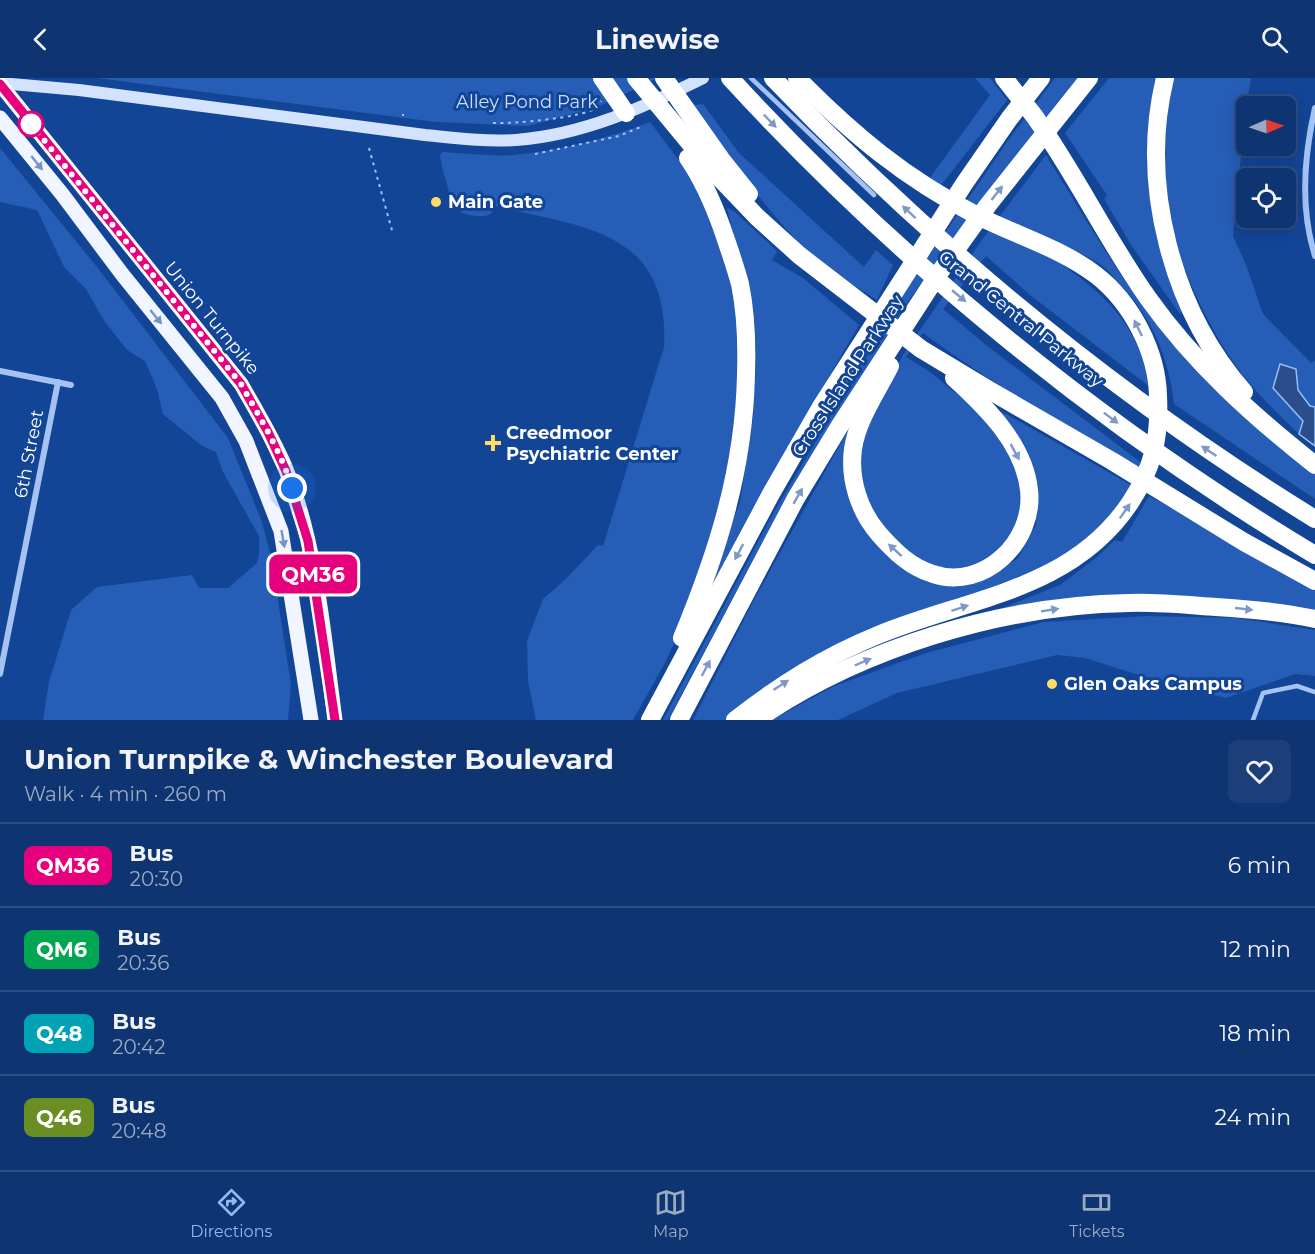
<!DOCTYPE html>
<html lang="en">
<head>
<meta charset="utf-8">
<style>
	:root { --surface:#0e3471; --page:#1c3f79; --text:#f1f3f6; --muted:#9baac3; --line:#2e4f84; --accent:#90b9f0 }
	body { margin:0; font-family:Montserrat,sans-serif; background:var(--page); color:var(--text); height:100vh; display:flex; flex-direction:column; font-size:22px; white-space:nowrap }
	* { box-sizing:border-box; margin:0 }
	p { font-size:20px; color:var(--muted) }
	.icon { flex:none; width:33px; height:33px; fill:none; stroke:currentColor; stroke-width:2; stroke-linecap:round; stroke-linejoin:round }
	.map { position:relative; height:642px; overflow:hidden }
	.panel { display:flex; flex-direction:column; background:var(--surface); flex:1 }
	.panel>* { flex:none }
	.badge { padding:0 12px; border-radius:9px; font-size:21px; line-height:39px }
	.needle { width:39px; rotate:88deg }
	.controls { position:absolute; left:1236px; top:18px; display:grid; gap:12px }
	.controls a { display:grid; place-items:center; width:60px; height:60px; border-radius:9px; background:var(--surface); box-shadow:0 3px 15px #0003,0 0 0 2px var(--line); font-size:30px }
	.you { position:absolute; width:30px; height:30px; margin:-15px; border:4px solid #fff; border-radius:50%; background:#1a73e8; box-shadow:0 0 0 9px #1a73e833 }
	.map>.badge { position:absolute; translate:-50% -50%; box-shadow:0 0 0 3px #fff }
	.round { display:grid; place-items:center; flex:none; width:63px; height:63px; border-radius:9px; background:var(--page) }
	.head { display:flex; align-items:center; justify-content:space-between; height:102px; padding:0 24px }
	h1 { font-size:28px; font-weight:700; line-height:45px }
	ul { padding:0; list-style:none }
	li { display:flex; align-items:center; gap:18px; height:84px; padding:0 24px; border-top:2px solid var(--line) }
	li div { flex:1 }
	li b { display:block; font-size:22px }
	li em { font-style:normal }
	li .badge { min-width:66px; font-weight:700; text-align:center }
	header { display:flex; justify-content:space-between; align-items:center; height:78px; padding:0 24px; background:var(--surface); font-size:27px; font-weight:700 }
	.tabs { display:flex; justify-content:space-around; align-items:center; height:84px; border-top:2px solid var(--line); background:var(--surface); font-size:16px; color:var(--muted) }
	.tabs a { display:grid; justify-items:center; gap:3px }
	.tabs .active { color:var(--accent) }
	.map>svg:first-child { display:block }
	.green { fill:#265db6 }
	.water { fill:#2a4e8b; stroke:#96bdf6; stroke-width:1.5 }
	.lines { fill:none; stroke-linecap:round; stroke-linejoin:round }
	.path { stroke:#a4c3f3; stroke-width:2; stroke-dasharray:3 4.5; stroke-linecap:butt }
	.service { stroke:#a4c3f3; stroke-width:4.5 }
	.minor { stroke:#a4c3f3; stroke-width:6 }
	.secondary { stroke:#d3e3fd; stroke-width:12 }
	.primary { stroke:#f0f5ff; stroke-width:15 }
	.motorway { stroke:#fff; stroke-width:18 }
	.oneway { fill:#7d99c6 }
	.oneway2 { fill:#7694c6 }
	.line-casing { stroke:#fff; stroke-width:14 }
	.line { stroke:#e6007e; stroke-width:9 }
	.walk { stroke:#fff; stroke-width:6; stroke-dasharray:0 10.8 }
	.stop-dot { fill:#fff; stroke:#e6007e; stroke-width:3 }
	.poi-dot { fill:#ffdc66; stroke:#134597; stroke-width:2 }
	.labels { text-anchor:middle; dominant-baseline:central; stroke-width:6; stroke-linejoin:round; paint-order:stroke }
	.park-label { font-size:18px; fill:#ccdffd; stroke:#134597 }
	.poi-label { font-size:18px; font-weight:bold; fill:#fff; stroke:#134597; text-anchor:start }
	.street-label { font-size:18px; fill:#fff; stroke:#134597 }
</style>
</head>
<body>
<header><svg class="icon" aria-label="back" viewBox="0 0 24 24"><path d="M15 5l-7 7 7 7"/></svg>Linewise<svg class="icon" aria-label="search" viewBox="0 0 24 24"><circle cx="10" cy="10" r="6"/><path d="M15 15l6 6"/></svg></header>
<div class="map">
<svg width="1315" height="642" viewBox="0 0 1315 642">
	<rect width="100%" height="100%" fill="#134597"/>
	<!-- green -->
	<g class="green">
		<path d="M97,0H658L598,29L528,48L436,44Z"/>
		<path d="M975,0H990L1007,22L939,110L927,104L990,17Z"/>
		<path d="M1055,0H1077L1000,98L909,222L779,433L668,642H663L775,432L903,216L1009,61Z"/>
		<path d="M1109,0H1162L1153,63L1184,228L1180,236L1133,170L1104,121L1107,117L1065,55Z"/>
		<path d="M1172,0H1251L1246,28L1233,158L1246,187L1263,236L1311,285L1315,282V329L1310,328L1298,312L1291,329L1303,343L1299,356C1275,333 1250,309 1232,282C1201,236 1168,164 1164,109C1161,72 1167,36 1172,0Z"/>
		<path d="M703,26L739,75L864,189L876,172L893,187L877,222C858,209 835,198 818,183C769,139 731,81 694,27Z"/>
		<path d="M650,44L687,93L713,143L737,222L742,300L730,409L702,503L665,585L633,642H536L528,603L527,563L543,521L567,500L598,467L603,468L664,269C670,152 584,149 494,128C492,136 490,138 481,138C456,138 452,128 447,106C444,96 441,87 440,77L443,74C466,75 490,79 512,77C559,73 606,61 650,44Z"/>
		<path d="M0,70L97,189L228,360L262,444L272,483L291,607L288,642H43L49,604L71,532L97,509L192,497L199,510H228L257,485L259,476V458L223,394L216,374L202,368L163,336L157,311L145,283L127,272L105,244L86,211L64,189L37,132L0,124Z"/>
		<path d="M1046,77C1074,122 1101,169 1132,212C1183,281 1244,346 1315,395V421L1174,326C1169,278 1150,236 1116,202C1111,196 1106,190 1100,186C1089,179 1077,174 1067,168L1060,185C1114,223 1135,248 1154,312L1030,217L986,178L943,231L986,267L1143,386L1140,391C1066,349 992,306 923,255L906,279L930,294L980,335L1009,370L1023,407L1019,449L996,480L958,493L924,485L890,461L866,421L858,378L869,340L903,277L981,163Z"/>
		<path d="M727,130L734,133L777,173L772,182L803,200L859,247L745,444L711,509H708L740,424L753,340L756,287L748,216Z"/>
		<path d="M1001,333L1131,407L1108,443L1054,485L1000,509L903,541L728,642H693L755,520L852,345L867,454L888,479L922,501L957,505L991,499L1018,480L1036,447L1038,409L1025,371Z"/>
		<path d="M1149,418L1315,508V537L1194,523L967,544L1060,507L1097,479L1115,462L1122,464Z"/>
		<path d="M1147,538L1236,540L1315,552V598L1295,596L1226,620L1167,606L1085,580L1057,577L897,615L838,642H772L834,608L926,575L1044,544Z"/>
	</g>
	<!-- water -->
	<path class="water" d="M1280,286L1296,291L1298,312L1310,328L1315,329V368L1299,356L1303,343L1273,310Z"/>
	<g class="lines">
		<!-- path -->
		<g class="path">
			<path d="M403,36V38"/>
			<path d="M493,45C511,46 582,40 596,30C598,28 600,25 601,23"/>
			<path d="M369,70L393,156"/>
			<path d="M535,76L619,58L643,48"/>
		</g>
		<!-- service -->
		<g class="service">
			<path d="M751,0L874,117"/>
			<path d="M1253,642L1263,615L1297,608L1315,614"/>
		</g>
		<!-- minor -->
		<g class="minor">
			<path d="M1315,30C1304,78 1300,131 1315,178"/>
			<path d="M0,293L71,307"/>
			<path d="M0,596L58,304"/>
		</g>
		<!-- secondary -->
		<path class="secondary" d="M0,5L79,12L425,57C455,60 486,64 516,62C583,57 644,29 703,0"/>
		<!-- primary -->
		<g class="primary">
			<path d="M0,6L241,306C257,334 274,362 286,391C317,467 324,561 335,642"/>
			<path d="M0,40L62,116L122,196L222,320L246,363L281,453L311,642"/>
		</g>
		<!-- motorway -->
		<g class="motorway">
			<path d="M602,0L626,35"/>
			<path d="M636,0L713,93L757,139L799,177L921,271L989,312L1112,383L1244,464L1315,503"/>
			<path d="M664,0L721,81L749,116"/>
			<path d="M730,0C900,185 1100,348 1315,477"/>
			<path d="M773,0C935,169 1115,318 1315,441"/>
			<path d="M1004,0C1014,13 1025,26 1035,39C1076,97 1107,162 1148,220C1194,285 1253,338 1315,387"/>
			<path d="M1165,0C1139,107 1172,232 1244,314"/>
			<path d="M890,288C877,314 857,342 853,371C849,401 859,433 879,456C894,473 910,489 933,496C984,513 1035,463 1029,412C1024,366 986,329 954,300"/>
			<path d="M682,560C718,473 744,391 746,297C747,267 746,235 740,206C735,187 728,168 722,150C713,125 703,102 688,80"/>
			<path d="M650,642L772,414L822,327L964,106L1009,41L1041,0"/>
			<path d="M679,642L796,420L839,349L937,198L988,127L1089,0"/>
			<path d="M735,642C780,607 824,579 878,557C967,520 1071,513 1130,425C1153,390 1160,360 1158,318C1157,274 1132,225 1096,197C1061,170 1015,157 976,137C905,100 853,57 797,0"/>
			<path d="M756,642C861,570 1002,527 1129,525C1158,524 1187,527 1216,529C1249,531 1283,534 1315,541"/>
		</g>
	</g>
	<!-- one-way arrows -->
	<defs><path id="oneway-solid" d="M-6-.8H1V-3.2L6.5 0L1 3.2V.8H-6Z" transform="scale(1.5)"/></defs>
	<g class="oneway">
		<use href="#oneway-solid" transform="translate(770 43) rotate(46)"/>
		<use href="#oneway-solid" transform="translate(997 115) rotate(-52)"/>
		<use href="#oneway-solid" transform="translate(909 134) rotate(-137)"/>
		<use href="#oneway-solid" transform="translate(959 218) rotate(40)"/>
		<use href="#oneway-solid" transform="translate(1138 250) rotate(-116)"/>
		<use href="#oneway-solid" transform="translate(1111 340) rotate(37)"/>
		<use href="#oneway-solid" transform="translate(1209 373) rotate(-146)"/>
		<use href="#oneway-solid" transform="translate(1015 374) rotate(61)"/>
		<use href="#oneway-solid" transform="translate(798 418) rotate(-60)"/>
		<use href="#oneway-solid" transform="translate(1125 433) rotate(-55)"/>
		<use href="#oneway-solid" transform="translate(895 472) rotate(-138)"/>
		<use href="#oneway-solid" transform="translate(739 474) rotate(118)"/>
		<use href="#oneway-solid" transform="translate(960 530) rotate(-18)"/>
		<use href="#oneway-solid" transform="translate(1244 531) rotate(6)"/>
		<use href="#oneway-solid" transform="translate(1050 532) rotate(-9)"/>
		<use href="#oneway-solid" transform="translate(863 584) rotate(-23)"/>
		<use href="#oneway-solid" transform="translate(706 590) rotate(-62)"/>
		<use href="#oneway-solid" transform="translate(781 607) rotate(-33)"/>
	</g>
	<g class="oneway2">
		<use href="#oneway-solid" transform="translate(37 85) rotate(51)"/>
		<use href="#oneway-solid" transform="translate(156 239) rotate(51)"/>
		<use href="#oneway-solid" transform="translate(283 461) rotate(80)"/>
	</g>
	<g class="lines">
		<!-- line casing -->
		<g class="line-casing">
			<path id="line" d="M0,6L241,306L268,354L286,393L308,463L335,642"/>
		</g>
		<!-- line -->
		<use href="#line" class="line"/>
		<!-- walk -->
		<path class="walk" d="M31,46L241,306C260,340 281,373 292,410"/>
	</g>
	<!-- markers -->
	<circle class="stop-dot" cx="31" cy="46" r="12"/>
	<g class="poi-dot">
		<circle cx="436" cy="124" r="6"/>
		<path d="M490 356h6v6h6v6h-6v6h-6v-6h-6v-6h6z"/>
		<circle cx="1052" cy="606" r="6"/>
	</g>
	<g class="labels">
		<!-- park labels -->
		<g class="park-label">
			<text x="527" y="24">Alley Pond Park</text>
		</g>
		<!-- poi labels -->
		<g class="poi-label">
			<text x="448" y="124">Main Gate</text>
			<text x="506" y="355">Creedmoor<tspan x="506" dy="21">Psychiatric Center</tspan></text>
			<text x="1064" y="606">Glen Oaks Campus</text>
		</g>
		<!-- street labels -->
		<g class="street-label">
			<text transform="translate(212 240) rotate(51)">Union Turnpike</text>
			<text transform="translate(1021 241) rotate(39)">Grand Central Parkway</text>
			<text transform="translate(848 298) rotate(-57)">Cross Island Parkway</text>
			<text transform="translate(29 376) rotate(-79)">6th Street</text>
		</g>
	</g>
</svg>
<div class="controls">
<a><svg class="needle" viewBox="-14 -14 28 28"><path d="M0-13l5 13h-10z" fill="#e53935"/><path d="M0 13l5-13h-10z" fill="#9baac3"/></svg></a>
<a><svg class="icon" aria-label="locate" viewBox="0 0 24 24"><circle cx="12" cy="12" r="6"/><path d="M12 2v4M12 18v4M2 12h4M18 12h4"/></svg></a>
</div>
<div class="you" style="left:292px;top:410px"></div>
<b class="badge" style="left:313px;top:496px;background:#e6007e;color:#fff">QM36</b>
</div>
<section class="panel">
<div class="head"><div><h1>Union Turnpike &amp; Winchester Boulevard</h1><p>Walk · 4 min · 260 m</p></div><a class="round"><svg class="icon" aria-label="heart" viewBox="0 0 24 24"><path d="M12 20l-8-8c-3-5 5-10 8-4 3-6 11-1 8 4z"/></svg></a></div>
<ul>
<li><span class="badge" style="background:#e6007e;color:#fff">QM36</span><div><b>Bus</b><p>20:30</p></div><em>6 min</em></li>
<li><span class="badge" style="background:#00a651;color:#fff">QM6</span><div><b>Bus</b><p>20:36</p></div><em>12 min</em></li>
<li><span class="badge" style="background:#00a3b4;color:#fff">Q48</span><div><b>Bus</b><p>20:42</p></div><em>18 min</em></li>
<li><span class="badge" style="background:#6b8e23;color:#fff">Q46</span><div><b>Bus</b><p>20:48</p></div><em>24 min</em></li>
</ul>
</section>
<nav class="tabs">
<a class="active"><svg class="icon" aria-label="directions" viewBox="0 0 24 24"><path d="M12 3l9 9-9 9-9-9zM9 14v-3h6M13 9l2 2-2 2"/></svg>Directions</a>
<a><svg class="icon" aria-label="map" viewBox="0 0 24 24"><path d="M3 6l6-2 6 2 6-2v14l-6 2-6-2-6 2zM9 4v14M15 6v14"/></svg>Map</a>
<a><svg class="icon" aria-label="tickets" viewBox="0 0 24 24"><path d="M3 7h18v10H3zM15 7v10"/></svg>Tickets</a>
</nav>
</body>
</html>
